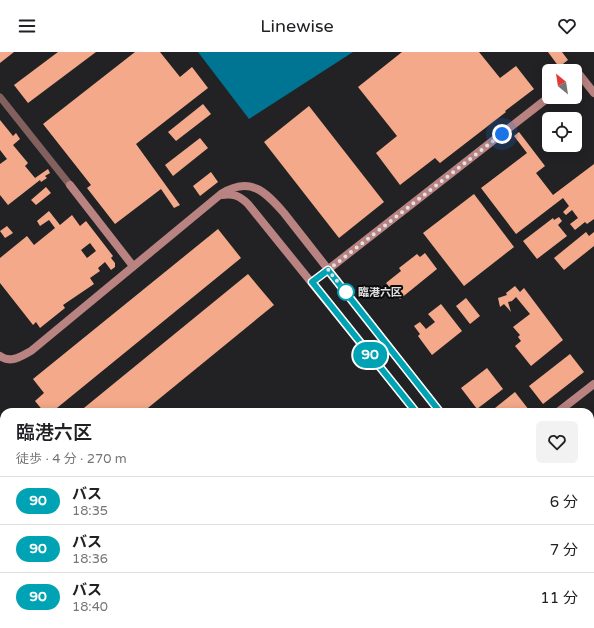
<!DOCTYPE html>
<html lang="ja">
<head>
<meta charset="utf-8">
<style>
	:root { --surface:#fff; --page:#f2f2f2; --text:#202124; --muted:#757577; --line:#e0e0e0 }
	body { margin:0; font-family:"Varela Round","Noto Sans JP",sans-serif; background:var(--page); color:var(--text); height:100vh; display:flex; flex-direction:column; font-size:15px; white-space:nowrap }
	* { box-sizing:border-box; margin:0 }
	p { font-size:13px; color:var(--muted) }
	.icon { flex:none; width:22px; height:22px; fill:none; stroke:currentColor; stroke-width:2; stroke-linecap:round; stroke-linejoin:round }
	.map { position:relative; flex:1; overflow:hidden }
	.panel { position:absolute; left:0px; top:356px; width:594px; height:220px; display:flex; flex-direction:column; background:var(--surface); border-radius:12px 12px 0 0; box-shadow:0 2px 10px #0003 }
	.panel>* { flex:none }
	.badge { padding:0 8px; border-radius:13px; font-size:14px; line-height:26px }
	.needle { width:26px; rotate:330deg }
	.controls { position:absolute; left:542px; top:12px; display:grid; gap:8px }
	.controls a { display:grid; place-items:center; width:40px; height:40px; border-radius:6px; background:var(--surface); box-shadow:0 2px 10px #0003; font-size:20px }
	.you { position:absolute; width:20px; height:20px; margin:-10px; border:3px solid #fff; border-radius:50%; background:#1a73e8; box-shadow:0 0 0 6px #1a73e833 }
	.map>.badge { position:absolute; translate:-50% -50%; box-shadow:0 0 0 2px #fff }
	.round { display:grid; place-items:center; flex:none; width:42px; height:42px; border-radius:6px; background:var(--page) }
	.overview { display:flex; align-items:center; justify-content:space-between; height:68px; padding:0 16px }
	h1 { font-size:19px; font-weight:600; line-height:30px }
	ul { padding:0; list-style:none }
	li { display:flex; align-items:center; gap:12px; height:48px; padding:0 16px; border-top:1px solid var(--line) }
	li div { flex:1 }
	li b { display:block; font-size:15px }
	li em { font-style:normal }
	li .badge { min-width:44px; font-weight:700; text-align:center }
	header { display:flex; justify-content:space-between; align-items:center; height:52px; padding:0 16px; background:var(--surface); font-size:18px; font-weight:600 }
	.map>svg:first-child { display:block }
	.water { fill:#007493 }
	.building { fill:#f4aa8a; fill-rule:evenodd }
	.lines { fill:none; stroke-linecap:round; stroke-linejoin:round }
	.street { stroke:#82605e; stroke-width:7 }
	.secondary { stroke:#b88380; stroke-width:8 }
	.line-casing { stroke:#fff; stroke-width:9 }
	.line { stroke:#00a3b4; stroke-width:6 }
	.walk { stroke:#e1e1e3; stroke-width:4; stroke-dasharray:0 7.2 }
	.stop-dot { fill:#fff; stroke:#00a3b4; stroke-width:2 }
	.labels { text-anchor:middle; dominant-baseline:central; stroke-width:4; stroke-linejoin:round; paint-order:stroke }
	.stop-label { font-size:11px; font-weight:bold; fill:#e1e1e3; stroke:#0c0c0d; text-anchor:start }
</style>
</head>
<body>
<header><svg class="icon" aria-label="menu" viewBox="0 0 24 24"><path d="M4 6h16M4 12h16M4 18h16"/></svg>Linewise<svg class="icon" aria-label="heart" viewBox="0 0 24 24"><path d="M12 20l-8-8c-3-5 5-10 8-4 3-6 11-1 8 4z"/></svg></header>
<div class="map">
<svg width="594" height="576" viewBox="0 0 594 576">
	<rect width="100%" height="100%" fill="#222225"/>
	<!-- water -->
	<path class="water" d="M198,0H353L249,67Z"/>
	<!-- building -->
	<g class="building">
		<path d="M0,0H14L0,11Z"/>
		<path d="M58,0H96L28,51L14,33Z"/>
		<path d="M135,0H160L180,25L192,15L208,36L136,92L180,153L174,156L161,137L115,172L87,136L91,133L43,72Z"/>
		<path d="M402,0H479L500,26L516,14L534,37L505,59L506,60L440,111L435,106L400,133L376,101L397,84L358,35Z"/>
		<path d="M548,0H562L568,8L559,15Z"/>
		<path d="M203,52L211,62L176,89L168,80Z"/>
		<path d="M309,54L384,150L339,186L264,90Z"/>
		<path d="M0,68L13,84L16,81L20,87L13,93L28,111L25,114L35,126L48,117L50,121L45,124L47,126L41,130L40,128L8,153L0,143V112L7,107L0,98Z"/>
		<path d="M519,80L545,114L536,121L553,143L594,112V167L587,172L585,170L575,178L570,172L578,166L572,158L566,163L563,160L569,154L563,146L516,182L481,136L527,101L514,84Z"/>
		<path d="M200,86L208,96L173,124L165,113Z"/>
		<path d="M211,120L218,130L200,144L193,134Z"/>
		<path d="M46,135L51,141L36,153L31,148Z"/>
		<path d="M474,142L514,195L464,234L423,181Z"/>
		<path d="M49,159L60,173L72,163L80,174L86,169L113,204L111,206L115,211V215L111,218L105,210L98,216L100,219L90,226L94,232L63,253L65,256L40,276L36,270L33,273L0,231V206L27,184L34,193L55,176L49,168L40,174L37,169ZM90,191L96,199L87,206L81,198Z"/>
		<path d="M559,165L562,169L558,173L567,184L537,207L523,189L553,166L554,168Z"/>
		<path d="M7,174L13,181L5,186L0,179Z"/>
		<path d="M218,177L241,206L52,360H44L35,349L44,341L33,327Z"/>
		<path d="M586,180L589,184L594,180V194L564,218L554,206Z"/>
		<path d="M425,201L437,217L400,247L386,231L401,219L399,216L417,202L420,205Z"/>
		<path d="M248,222L274,253L143,360H79Z"/>
		<path d="M515,234L520,240L524,236L563,288L531,314L515,294L521,289L518,285L520,283L513,275L530,262L516,245L512,249L508,250L511,260L504,252L500,255L498,246L507,243L506,241Z"/>
		<path d="M466,246L480,264L470,272L456,254Z"/>
		<path d="M441,252L462,279L432,303L418,284L420,282L414,274L420,270L426,277L435,270L428,262Z"/>
		<path d="M570,302L584,320L543,352L529,334Z"/>
		<path d="M487,316L503,337L477,357L461,336Z"/>
		<path d="M515,340L529,358L526,360H490Z"/>
	</g>
	<g class="lines">
		<!-- street -->
		<path class="street" d="M0,45L70,133"/>
		<!-- secondary -->
		<g class="secondary">
			<path d="M575,25L579,22L594,41"/>
			<path d="M70,133L133,214"/>
			<path d="M222,143C233,141 240,144 248,152L416,360"/>
			<path d="M312,230L549,45"/>
			<path d="M0,304C11,312 21,304 31,299L221,142C250,124 265,139 284,161L440,360"/>
			<path d="M558,360L594,332"/>
			<path d="M590,551L594,556"/>
			<path d="M582,572L585,576"/>
		</g>
	</g>
	<g class="lines">
		<!-- line casing -->
		<g class="line-casing">
			<path id="line" d="M416,360L312,230L328,218L440,360"/>
		</g>
		<!-- line -->
		<use href="#line" class="line"/>
		<!-- walk -->
		<path class="walk" d="M346,240L328,218L502,82"/>
	</g>
	<!-- markers -->
	<circle class="stop-dot" cx="346" cy="240" r="8"/>
	<g class="labels">
		<!-- stop labels -->
		<g class="stop-label">
			<text x="358" y="240">臨港六区</text>
		</g>
	</g>
</svg>
<div class="controls">
<a><svg class="needle" viewBox="-14 -14 28 28"><path d="M0-13l5 13h-10z" fill="#e53935"/><path d="M0 13l5-13h-10z" fill="#757577"/></svg></a>
<a><svg class="icon" aria-label="locate" viewBox="0 0 24 24"><circle cx="12" cy="12" r="6"/><path d="M12 2v4M12 18v4M2 12h4M18 12h4"/></svg></a>
</div>
<div class="you" style="left:502px;top:82px"></div>
<b class="badge" style="left:370px;top:303px;background:#00a3b4;color:#fff">90</b>
<section class="panel">
<div class="overview"><div><h1>臨港六区</h1><p>徒歩 · 4 分 · 270 m</p></div><a class="round"><svg class="icon" aria-label="heart" viewBox="0 0 24 24"><path d="M12 20l-8-8c-3-5 5-10 8-4 3-6 11-1 8 4z"/></svg></a></div>
<ul>
<li><span class="badge" style="background:#00a3b4;color:#fff">90</span><div><b>バス</b><p>18:35</p></div><em>6 分</em></li>
<li><span class="badge" style="background:#00a3b4;color:#fff">90</span><div><b>バス</b><p>18:36</p></div><em>7 分</em></li>
<li><span class="badge" style="background:#00a3b4;color:#fff">90</span><div><b>バス</b><p>18:40</p></div><em>11 分</em></li>
</ul>
</section>
</div>
</body>
</html>
